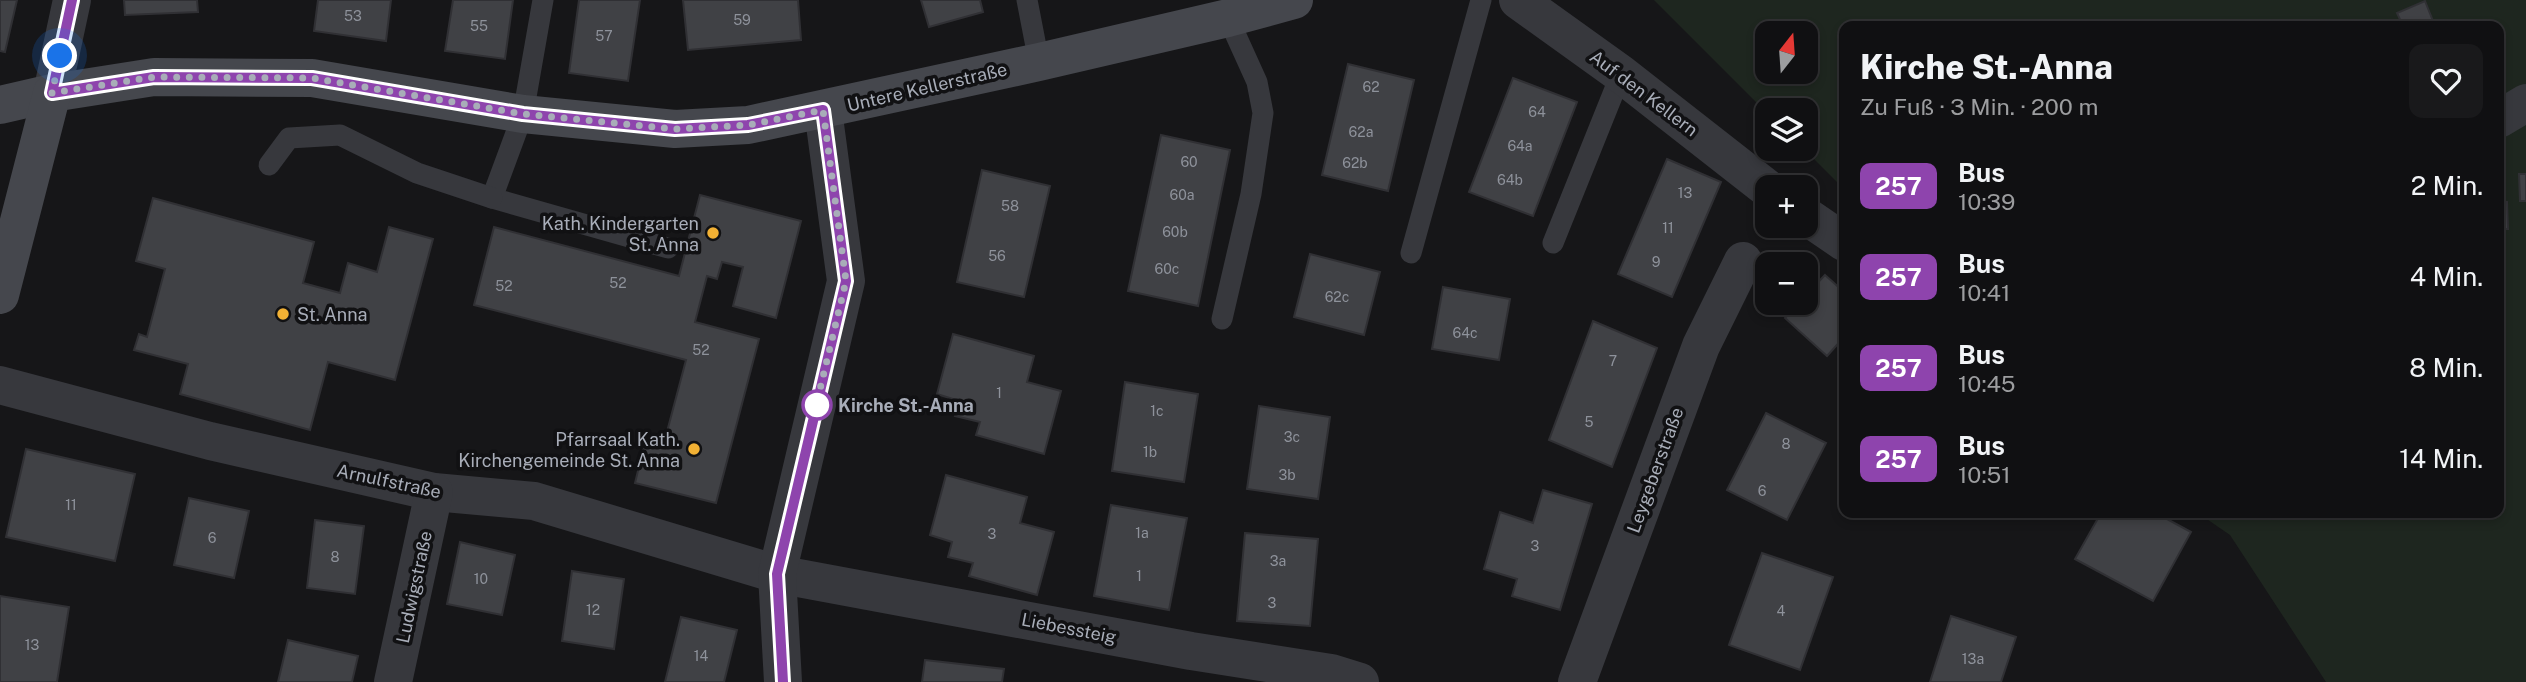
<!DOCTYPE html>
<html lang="de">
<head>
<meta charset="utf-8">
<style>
	:root { --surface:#101012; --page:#19191b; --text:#f1f3f6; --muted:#9c9d9f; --line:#303032 }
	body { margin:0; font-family:"Public Sans",sans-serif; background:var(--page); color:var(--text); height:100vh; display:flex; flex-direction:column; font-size:26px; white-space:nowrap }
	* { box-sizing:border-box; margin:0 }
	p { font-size:23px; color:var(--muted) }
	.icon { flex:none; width:38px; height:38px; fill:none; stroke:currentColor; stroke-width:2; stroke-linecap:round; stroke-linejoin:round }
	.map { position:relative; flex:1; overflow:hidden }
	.drawer { position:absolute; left:1839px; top:21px; width:665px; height:497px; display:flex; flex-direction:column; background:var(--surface); border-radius:14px; box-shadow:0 4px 10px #0003,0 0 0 2px var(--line) }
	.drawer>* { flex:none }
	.badge { padding:0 14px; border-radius:10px; font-size:24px; line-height:46px }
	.needle { width:46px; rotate:17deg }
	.controls { position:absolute; left:1755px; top:21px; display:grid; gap:14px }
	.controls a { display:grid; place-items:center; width:63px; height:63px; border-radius:14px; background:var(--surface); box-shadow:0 4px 10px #0003,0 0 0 2px var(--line); font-size:35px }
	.you { position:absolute; width:35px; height:35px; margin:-18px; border:5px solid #fff; border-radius:50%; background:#1a73e8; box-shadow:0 0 0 10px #1a73e833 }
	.map>.badge { position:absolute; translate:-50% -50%; box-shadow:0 0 0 4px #fff }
	.round { display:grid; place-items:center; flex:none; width:74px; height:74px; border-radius:14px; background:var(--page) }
	.summary { display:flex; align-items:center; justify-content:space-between; height:119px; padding:0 21px }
	h1 { font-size:33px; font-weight:800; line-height:52px }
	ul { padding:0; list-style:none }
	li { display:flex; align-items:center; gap:21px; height:91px; padding:0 21px }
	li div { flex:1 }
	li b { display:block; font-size:26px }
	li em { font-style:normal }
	li .badge { min-width:77px; font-weight:700; text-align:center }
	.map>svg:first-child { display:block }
	.green { fill:#1e261f; fill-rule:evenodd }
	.building { fill:#404145; stroke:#303034; stroke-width:2 }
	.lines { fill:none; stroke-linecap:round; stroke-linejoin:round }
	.lane { stroke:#37383d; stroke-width:21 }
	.street { stroke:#37383d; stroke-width:38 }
	.secondary { stroke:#45474d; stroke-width:38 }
	.line-casing { stroke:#fff; stroke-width:16 }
	.line { stroke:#8e44ad; stroke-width:10 }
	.walk { stroke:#a8adb8; stroke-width:7; stroke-dasharray:0 12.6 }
	.poi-dot { fill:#f2b134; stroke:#111113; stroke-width:2.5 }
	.stop-dot { fill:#fff; stroke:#8e44ad; stroke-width:3.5 }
	.labels { text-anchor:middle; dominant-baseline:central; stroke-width:7; stroke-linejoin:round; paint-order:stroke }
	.number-label { font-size:14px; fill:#8e929b }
	.street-label { font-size:18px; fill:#a8adb8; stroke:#111113 }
	.poi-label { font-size:18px; fill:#a8adb8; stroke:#111113; text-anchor:end }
	.stop-label { font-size:18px; font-weight:bold; fill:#a8adb8; stroke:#111113; text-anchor:start }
</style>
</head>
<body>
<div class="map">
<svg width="2526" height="682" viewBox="0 0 2526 682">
	<rect width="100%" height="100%" fill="#161618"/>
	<!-- green -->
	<path class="green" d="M1654,0H2526V682H2326L2230,535L2198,513H2499V26H1844V189L1804,149H1806V110H1768L1767,113ZM1768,33H1806V72H1768Z"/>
	<!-- building -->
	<g class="building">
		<path d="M0,0H17L5,52L0,51Z"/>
		<path d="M124,0H197L198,12L125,15Z"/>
		<path d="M318,0H391L386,41L314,31Z"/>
		<path d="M453,0H513L505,59L445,51Z"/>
		<path d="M579,0H640L628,81L569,73Z"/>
		<path d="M683,0H798L801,40L688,50Z"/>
		<path d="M921,0H980L983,12L929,27Z"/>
		<path d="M2425,1L2435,26H2403L2397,13Z"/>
		<path d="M1348,64L1414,80L1388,191L1322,175Z"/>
		<path d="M1513,78L1577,102L1533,216L1469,192Z"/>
		<path d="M1161,135L1230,150L1198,306L1128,291Z"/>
		<path d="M1667,159L1721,182L1672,297L1618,274Z"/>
		<path d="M982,170L1050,186L1024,297L957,282Z"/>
		<path d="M2519,174H2526V201H2520Z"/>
		<path d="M700,195L801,221L776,318L733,306L743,267L722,262L717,279L707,276L695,322L759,339L716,503L635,483L646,438L664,443L686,360L474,305L494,227L679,276Z"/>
		<path d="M153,198L314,242L303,283L340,293L348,263L377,272L389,227L433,239L395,380L328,362L310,430L180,394L188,364L134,350L139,334L147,337L165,269L136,261Z"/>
		<path d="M2499,202H2507L2508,229H2499Z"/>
		<rect x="2499" y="253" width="5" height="15"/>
		<path d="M1310,254L1380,272L1364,335L1294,317Z"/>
		<path d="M1825,275L1844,292V337L1827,356L1785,318L1799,303H1806V295Z"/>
		<path d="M1443,287L1510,299L1499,360L1432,349Z"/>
		<path d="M1593,321L1657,348L1612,467L1549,440Z"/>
		<path d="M953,334L1034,356L1027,382L1061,391L1044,454L976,435L980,422L955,416L959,401L937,394Z"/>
		<path d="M1125,382L1198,394L1184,482L1112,471Z"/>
		<path d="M1259,406L1330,417L1318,499L1247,489Z"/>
		<path d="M1766,413L1826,443L1787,520L1727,490Z"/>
		<path d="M26,449L135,474L115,561L6,537Z"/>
		<path d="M946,475L1027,497L1020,523L1054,532L1037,595L969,576L973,563L948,557L952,542L930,535Z"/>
		<path d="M1543,490L1592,504L1560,610L1512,596L1517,579L1484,569L1500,512L1533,523Z"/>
		<path d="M189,498L249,511L234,578L174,565Z"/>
		<path d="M1111,505L1187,518L1169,610L1094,596Z"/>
		<path d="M2101,513H2156L2191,532L2153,601L2075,559Z"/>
		<path d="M315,520L364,526L355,594L307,588Z"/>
		<path d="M1245,533L1318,539L1310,626L1237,621Z"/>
		<path d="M460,542L515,555L502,615L447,604Z"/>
		<path d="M1762,553L1833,577L1800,670L1729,645Z"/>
		<path d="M572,571L624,579L614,649L562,641Z"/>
		<path d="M0,596L69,607L57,682H0Z"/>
		<path d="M1951,616L2016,637L2001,682H1930Z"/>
		<path d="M681,617L737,630L724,682H665Z"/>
		<path d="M288,640L358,656L352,682H278Z"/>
		<path d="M925,660L1004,669L1002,682H922Z"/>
	</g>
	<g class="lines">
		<!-- lane -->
		<g class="lane">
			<path d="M543,0L523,114L492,198L668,248"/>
			<path d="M1027,0L1039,62"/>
			<path d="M269,165L289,138L340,135L417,173L492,198"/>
			<path d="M1553,243L1621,74"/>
			<path d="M1411,253L1481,0"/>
			<path d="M1222,319L1251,194L1263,113L1257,82L1228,18"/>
		</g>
		<!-- street -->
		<g class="street">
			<path d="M1518,0L1621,74L1768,189"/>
			<path d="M52,93L72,0"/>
			<path d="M2499,119L2526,103"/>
			<path d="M1806,216L1844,242"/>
			<path d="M0,385L210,441L434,492L534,501L777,574L1191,651L1331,673L1360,682"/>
			<path d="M393,682L434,492"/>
			<path d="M783,682L777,574L846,281L823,110"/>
			<path d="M1577,682L1701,346L1743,261"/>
		</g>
		<!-- secondary -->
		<g class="secondary">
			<path d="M0,105L52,93L154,77L312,78L523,114L675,129L748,125L1039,62L1228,18L1294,0"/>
			<path d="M0,295L52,93"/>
		</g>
	</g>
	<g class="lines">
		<!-- line casing -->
		<g class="line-casing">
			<path id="line" d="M72,0L52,93L154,77L312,78L523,114L675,129L748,125L823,110L846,281L777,574L783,682"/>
		</g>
		<!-- line -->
		<use href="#line" class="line"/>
		<!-- walk -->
		<path class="walk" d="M60,56L52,93L154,77L312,78L523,114L675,129L748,125L823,110L846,281L814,414L817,405"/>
	</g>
	<!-- markers -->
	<g class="poi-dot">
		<circle cx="713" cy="233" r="7"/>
		<circle cx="283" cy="314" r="7"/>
		<circle cx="694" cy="449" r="7"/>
	</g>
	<circle class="stop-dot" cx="817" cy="405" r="14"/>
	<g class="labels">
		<!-- number labels -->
		<g class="number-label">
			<text x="353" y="16">53</text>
			<text x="742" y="20">59</text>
			<text x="479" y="26">55</text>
			<text x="604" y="36">57</text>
			<text x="1371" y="87">62</text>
			<text x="1537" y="112">64</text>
			<text x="1361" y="132">62a</text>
			<text x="1520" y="146">64a</text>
			<text x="1189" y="162">60</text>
			<text x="1355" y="163">62b</text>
			<text x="1510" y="180">64b</text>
			<text x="1685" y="193">13</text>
			<text x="1182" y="195">60a</text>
			<text x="1010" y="206">58</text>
			<text x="1668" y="228">11</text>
			<text x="1175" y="232">60b</text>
			<text x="997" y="256">56</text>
			<text x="1656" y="262">9</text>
			<text x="1167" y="269">60c</text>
			<text x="618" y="283">52</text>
			<text x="504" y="286">52</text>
			<text x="1337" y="297">62c</text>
			<text x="1465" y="333">64c</text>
			<text x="701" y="350">52</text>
			<text x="1613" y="361">7</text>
			<text x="999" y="393">1</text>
			<text x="1157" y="411">1c</text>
			<text x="1589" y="422">5</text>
			<text x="1292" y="437">3c</text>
			<text x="1786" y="444">8</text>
			<text x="1150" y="452">1b</text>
			<text x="1287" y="475">3b</text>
			<text x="1762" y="491">6</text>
			<text x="71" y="505">11</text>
			<text x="1142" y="533">1a</text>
			<text x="992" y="534">3</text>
			<text x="212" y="538">6</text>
			<text x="1535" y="546">3</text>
			<text x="335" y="557">8</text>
			<text x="1278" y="561">3a</text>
			<text x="1139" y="576">1</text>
			<text x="481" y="579">10</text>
			<text x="1272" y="603">3</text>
			<text x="593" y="610">12</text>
			<text x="1781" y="611">4</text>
			<text x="32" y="645">13</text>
			<text x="701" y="656">14</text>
			<text x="1973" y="659">13a</text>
		</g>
		<!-- street labels -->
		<g class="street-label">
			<text transform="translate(927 87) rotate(-13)">Untere Kellerstraße</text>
			<text transform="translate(1644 93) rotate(37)">Auf den Kellern</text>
			<text transform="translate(1655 470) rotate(-70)">Leygeberstraße</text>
			<text transform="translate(389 481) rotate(12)">Arnulfstraße</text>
			<text transform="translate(414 587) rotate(-78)">Ludwigstraße</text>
			<text transform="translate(1069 628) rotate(11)">Liebessteig</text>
		</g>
		<!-- poi labels -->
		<g class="poi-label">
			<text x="699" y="223">Kath. Kindergarten<tspan x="699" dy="21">St. Anna</tspan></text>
			<text x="297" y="314" text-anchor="start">St. Anna</text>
			<text x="680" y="439">Pfarrsaal Kath.<tspan x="680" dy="21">Kirchengemeinde St. Anna</tspan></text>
		</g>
		<!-- stop labels -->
		<g class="stop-label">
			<text x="838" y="405">Kirche St.-Anna</text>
		</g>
	</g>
</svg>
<div class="controls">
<a><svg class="needle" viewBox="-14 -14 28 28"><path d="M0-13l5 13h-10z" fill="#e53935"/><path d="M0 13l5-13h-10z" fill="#9c9d9f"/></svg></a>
<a><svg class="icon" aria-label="layers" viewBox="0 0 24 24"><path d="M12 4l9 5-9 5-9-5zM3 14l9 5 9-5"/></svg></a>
<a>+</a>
<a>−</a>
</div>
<div class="you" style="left:60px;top:56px"></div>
<section class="drawer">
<div class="summary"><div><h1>Kirche St.-Anna</h1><p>Zu Fuß · 3 Min. · 200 m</p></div><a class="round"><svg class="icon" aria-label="heart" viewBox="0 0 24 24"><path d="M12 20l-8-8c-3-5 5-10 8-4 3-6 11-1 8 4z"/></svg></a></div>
<ul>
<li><span class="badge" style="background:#8e44ad;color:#fff">257</span><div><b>Bus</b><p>10:39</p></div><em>2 Min.</em></li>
<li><span class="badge" style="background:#8e44ad;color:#fff">257</span><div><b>Bus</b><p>10:41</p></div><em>4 Min.</em></li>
<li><span class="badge" style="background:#8e44ad;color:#fff">257</span><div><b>Bus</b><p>10:45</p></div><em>8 Min.</em></li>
<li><span class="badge" style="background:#8e44ad;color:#fff">257</span><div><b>Bus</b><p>10:51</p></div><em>14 Min.</em></li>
</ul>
</section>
</div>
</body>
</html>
